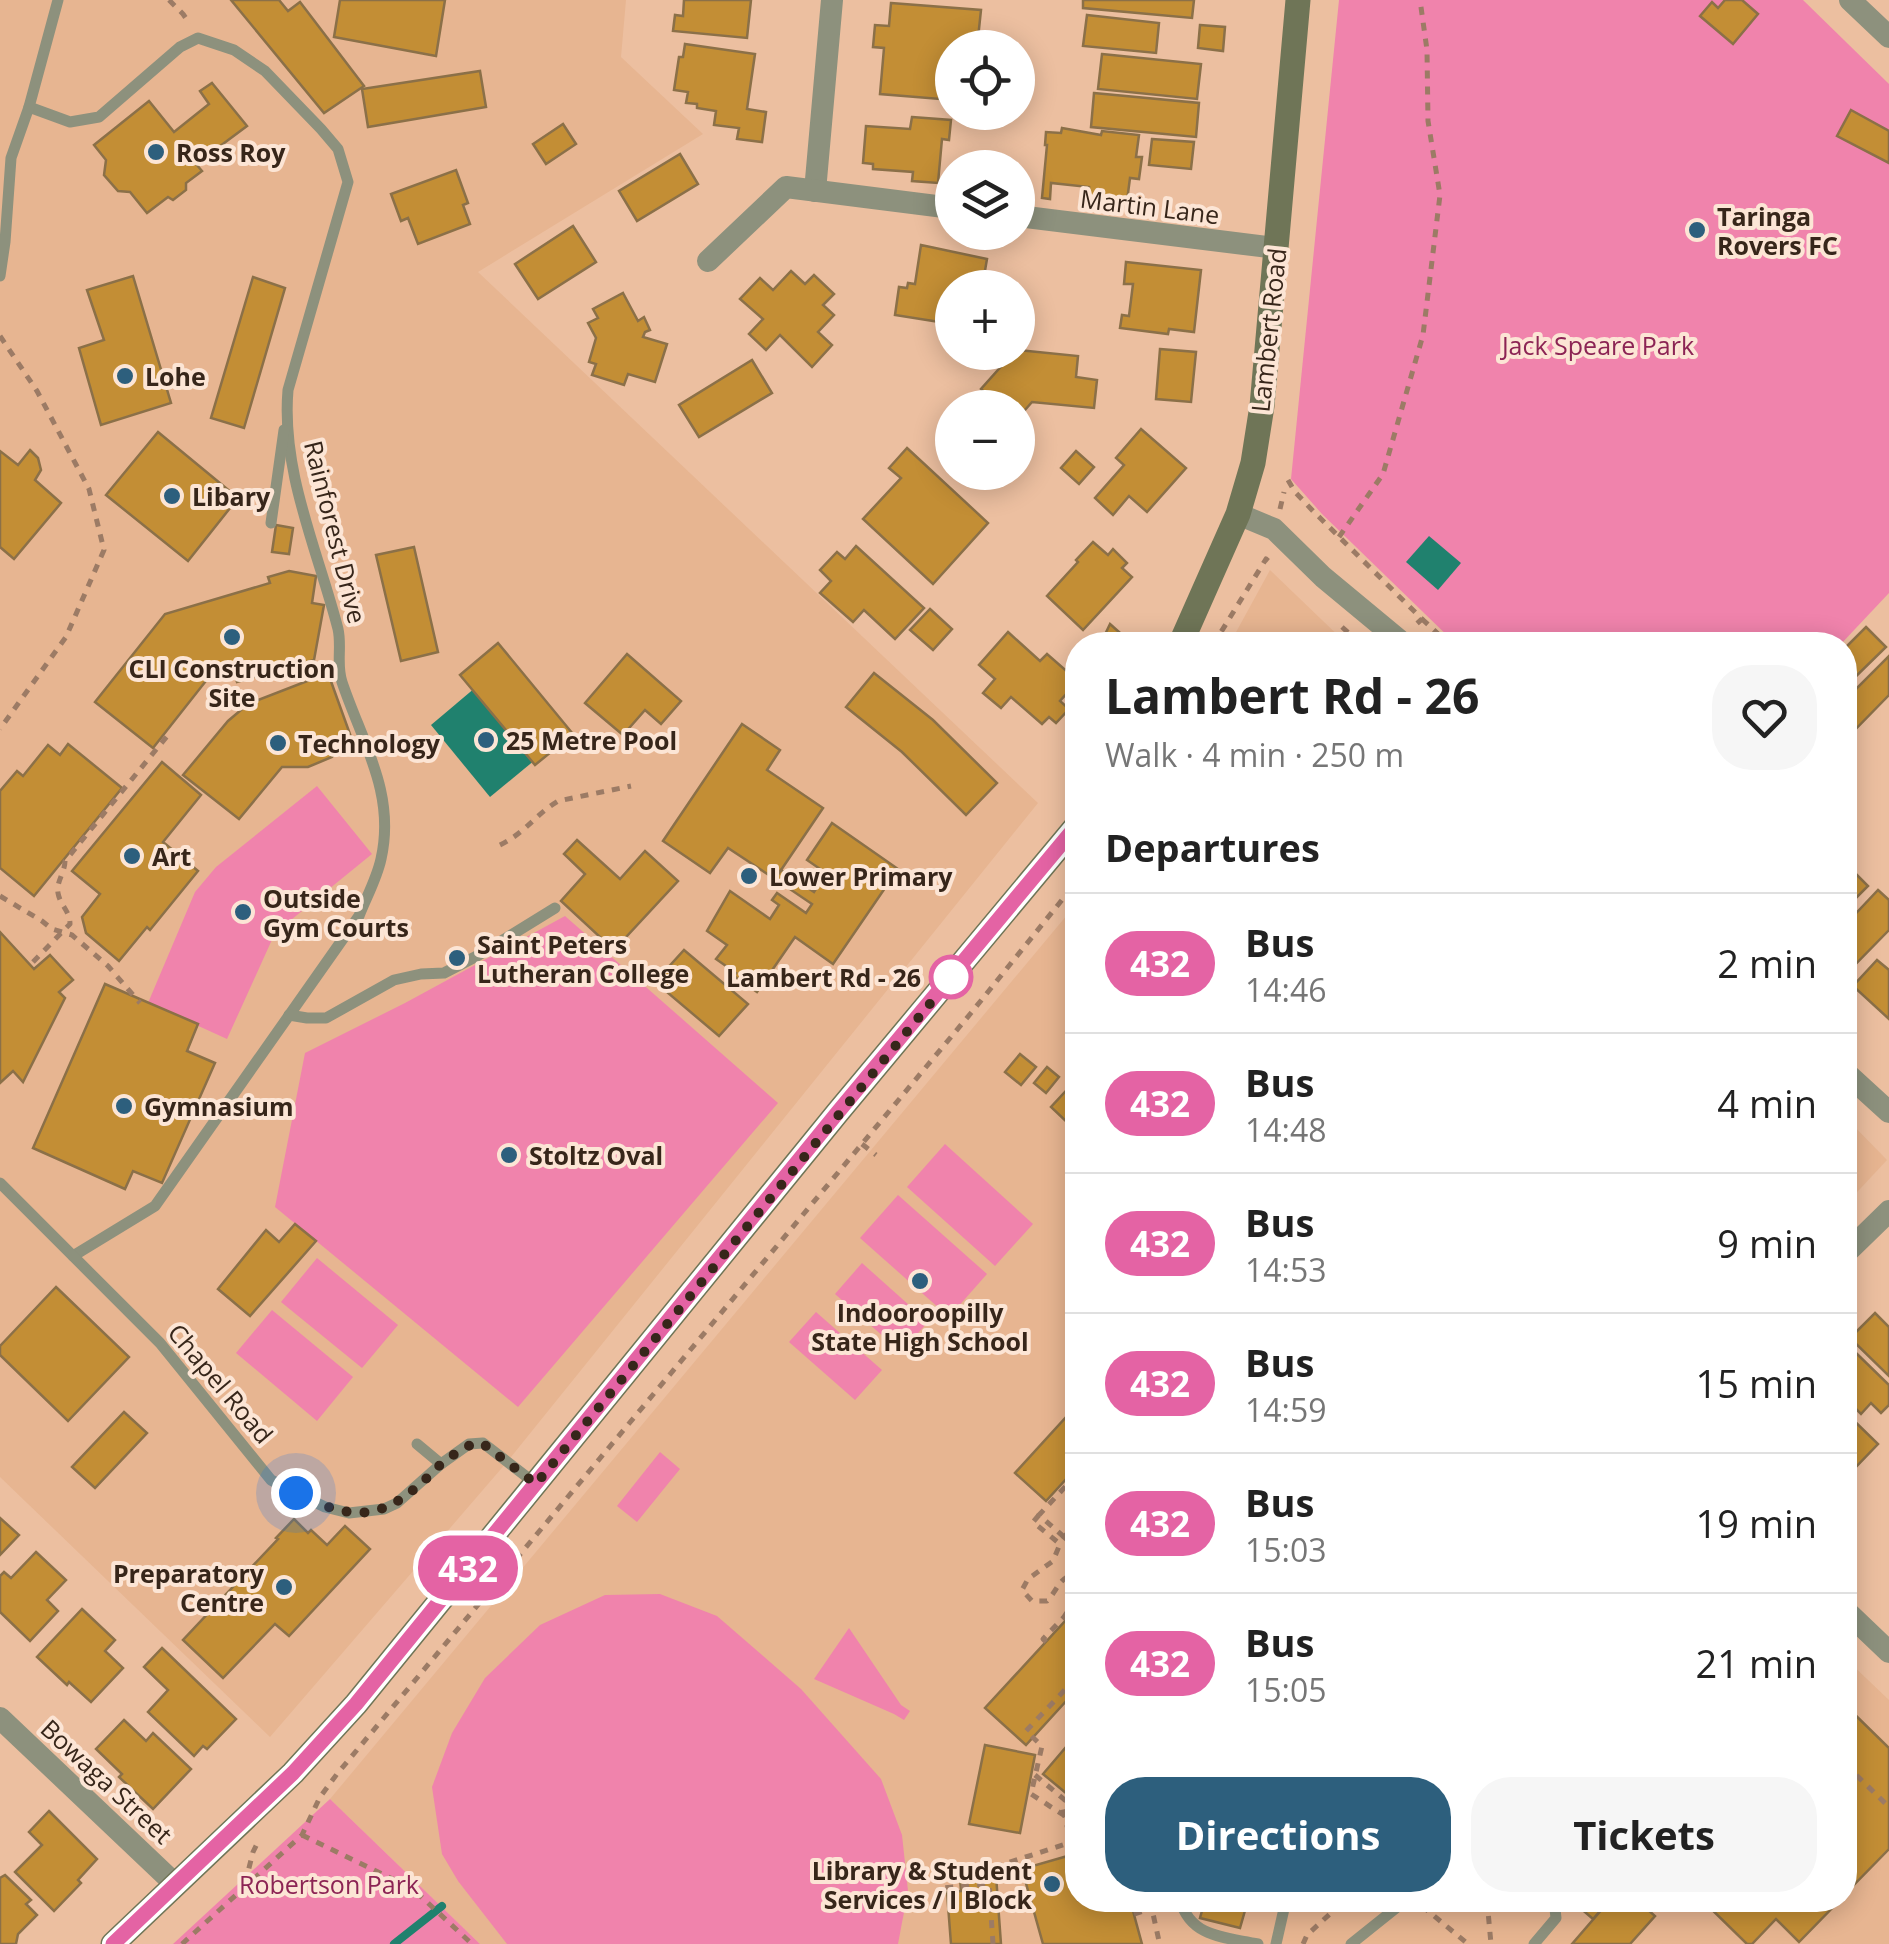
<!DOCTYPE html>
<html lang="en">
<head>
<meta charset="utf-8">
<style>
	:root { --surface:#fff; --page:#f6f6f6; --text:#222; --muted:#767676; --line:#e0e0e0; --accent:#2d5f7d }
	body { margin:0; font-family:"Open Sans",sans-serif; background:var(--page); color:var(--text); height:100vh; display:flex; flex-direction:column; font-size:38px; white-space:nowrap }
	* { box-sizing:border-box; margin:0 }
	p { font-size:32px; color:var(--muted) }
	.icon { flex:none; width:55px; height:55px; fill:none; stroke:currentColor; stroke-width:2; stroke-linecap:round; stroke-linejoin:round }
	.map { position:relative; flex:1; overflow:hidden }
	.sheet { position:absolute; left:1065px; top:632px; width:792px; height:1280px; display:flex; flex-direction:column; background:var(--surface); border-radius:40px; box-shadow:0 5px 25px #0003 }
	.sheet>* { flex:none }
	.badge { padding:0 20px; border-radius:32px; font-size:35px; line-height:65px }
	.fabs { position:absolute; left:935px; top:30px; display:grid; gap:20px }
	.fabs a { display:grid; place-items:center; width:100px; height:100px; border-radius:50%; background:var(--surface); box-shadow:0 5px 25px #0003; font-size:50px }
	.you { position:absolute; width:50px; height:50px; margin:-25px; border:8px solid #fff; border-radius:50%; background:#1a73e8; box-shadow:0 0 0 15px #1a73e833 }
	.map>.badge { position:absolute; translate:-50% -50%; box-shadow:0 0 0 5px #fff }
	h2 { padding:0 40px; font-size:38px; line-height:90px }
	.round { display:grid; place-items:center; flex:none; width:105px; height:105px; border-radius:40px; background:var(--page) }
	.headline { display:flex; align-items:center; justify-content:space-between; height:170px; padding:0 40px }
	h1 { font-size:48px; font-weight:700; line-height:75px }
	.button { display:flex; gap:20px; margin-top:auto; padding:20px 40px }
	.button a { flex:1; height:115px; border-radius:40px; background:var(--accent); color:#fff; font-size:40px; font-weight:700; line-height:115px; text-align:center }
	.button a+a { background:var(--page); color:var(--text) }
	ul { padding:0; list-style:none }
	li { display:flex; align-items:center; gap:30px; height:140px; padding:0 40px; border-top:2px solid var(--line) }
	li div { flex:1 }
	li b { display:block; font-size:38px }
	li em { font-style:normal }
	li .badge { min-width:110px; font-weight:700; text-align:center }
	.map>svg:first-child { display:block }
	.built { fill:#e7b591 }
	.green { fill:#f083ac }
	.water { fill:#20816e }
	.lines { fill:none; stroke-linecap:round; stroke-linejoin:round }
	.stream { stroke:#20816e; stroke-width:8 }
	.building { fill:#c38e35; stroke:#8b7048; stroke-width:2.5 }
	.path { stroke:#9c7b65; stroke-width:5; stroke-dasharray:8 8; stroke-linecap:butt }
	.lane { stroke:#8d917d; stroke-width:11 }
	.street { stroke:#8d917d; stroke-width:22 }
	.secondary { stroke:#6f7557; stroke-width:25 }
	.line-casing { stroke:#fff; stroke-width:22 }
	.line { stroke:#e463a4; stroke-width:15 }
	.walk { stroke:#37261a; stroke-width:10; stroke-dasharray:0 18 }
	.poi-dot { fill:#2d5f7d; stroke:#fce5d5; stroke-width:4 }
	.stop-dot { fill:#fff; stroke:#e463a4; stroke-width:5 }
	.labels { text-anchor:middle; dominant-baseline:central; stroke-width:8; stroke-linejoin:round; paint-order:stroke }
	.poi-label { font-size:25px; font-weight:bold; fill:#37261a; stroke:#fce5d5; text-anchor:start }
	.street-label { font-size:25px; fill:#37261a; stroke:#fce5d5 }
	.park-label { font-size:25px; fill:#8c2454; stroke:#fce5d5 }
	.stop-label { font-size:25px; font-weight:bold; fill:#37261a; stroke:#fce5d5; text-anchor:end }
</style>
</head>
<body>
<div class="map">
<svg width="1889" height="1944" viewBox="0 0 1889 1944">
	<rect width="100%" height="100%" fill="#ecbfa0"/>
	<!-- built -->
	<g class="built">
		<path d="M0,0H626L621,57L703,134L478,272L1038,803L507,1462L270,1737L0,1477Z"/>
		<path d="M1270,570L1348,645H1229Z"/>
		<path d="M1077,903L1078,1900H1845V1658L1889,1700V1944H480L330,1799Z"/>
		<path d="M1845,1117L1887,1160L1845,1205Z"/>
	</g>
	<!-- green -->
	<g class="green">
		<path d="M1339,0H1803L1889,84V593L1840,645H1457L1322,514L1291,479Z"/>
		<path d="M317,786L372,854L275,933L227,1039L148,1003L195,892L216,867Z"/>
		<path d="M565,916L778,1103L518,1407L275,1207L305,1053L405,1003Z"/>
		<path d="M945,1144L1033,1224L995,1266L907,1187Z"/>
		<path d="M898,1195L987,1274L949,1317L860,1238Z"/>
		<path d="M317,1258L398,1325L362,1368L281,1302Z"/>
		<path d="M862,1263L928,1322L901,1352L835,1294Z"/>
		<path d="M272,1310L353,1377L317,1421L236,1353Z"/>
		<path d="M816,1312L882,1370L855,1400L789,1342Z"/>
		<path d="M660,1452L680,1469L637,1522L617,1506Z"/>
		<path d="M660,1594L717,1616L801,1689L881,1779L902,1835L908,1891L898,1944H507L458,1881L442,1854L432,1787L452,1733L485,1678L540,1625L605,1595Z"/>
		<path d="M849,1628L901,1705L910,1711L904,1720L894,1714L814,1679Z"/>
		<path d="M330,1799L480,1944H173Z"/>
	</g>
	<!-- water -->
	<g class="water">
		<path d="M1429,536L1461,563L1438,590L1406,562Z"/>
		<path d="M482,682L541,755L490,797L431,725Z"/>
	</g>
	<g class="lines">
		<!-- stream -->
		<path class="stream" d="M394,1944L442,1906"/>
	</g>
	<!-- building -->
	<g class="building">
		<path d="M231,0H279L288,11L300,2L364,86L324,113Z"/>
		<path d="M340,0H445L436,56L334,37Z"/>
		<path d="M684,0H751L747,38L673,31L675,15L683,16Z"/>
		<path d="M1083,0H1194L1192,18L1083,8Z"/>
		<path d="M1725,0H1742L1758,14L1733,44L1700,16L1712,2L1718,8Z"/>
		<path d="M891,3L981,10L977,48H952V100L880,94L884,48L873,47L875,25L889,26Z"/>
		<path d="M1087,15L1159,23L1156,53L1083,46Z"/>
		<path d="M1200,25L1225,27L1223,51L1198,48Z"/>
		<path d="M685,44L755,54L747,109L766,112L762,142L737,139L739,128L714,125L716,111L697,108V104L686,103L688,92L674,90L679,57H683Z"/>
		<path d="M1102,54L1201,64L1197,99L1098,89Z"/>
		<path d="M480,71L486,107L368,127L362,89Z"/>
		<path d="M212,83L247,126L196,164L202,171L186,183V190L173,200L168,197L147,213L130,192L118,191L104,175L106,160L94,145L149,101L174,132L209,104L200,91Z"/>
		<path d="M1094,93L1199,103L1196,137L1091,127Z"/>
		<path d="M1851,110L1889,131V163L1837,136Z"/>
		<path d="M912,117L951,120L949,140L942,139L938,183L912,181L913,172L873,169V164L863,163L866,126L910,129Z"/>
		<path d="M563,124L576,144L546,164L533,144Z"/>
		<path d="M1062,128L1101,135L1102,131L1139,135L1136,157H1142L1139,179L1130,178L1127,201L1088,197L1089,187L1051,183L1050,199L1042,198L1047,145H1045L1046,132L1061,133Z"/>
		<path d="M1152,139L1194,142L1191,169L1149,165Z"/>
		<path d="M680,154L698,184L637,221L619,191Z"/>
		<path d="M456,170L468,203L463,205L470,224L418,244L408,218L401,221L391,194Z"/>
		<path d="M573,226L596,262L538,299L515,264Z"/>
		<path d="M921,245L987,259L982,288H952V324L895,315L899,287L907,288L908,283L915,284Z"/>
		<path d="M1126,262L1201,270L1194,332L1169,329L1168,334L1120,328L1122,315L1129,316L1133,284H1124Z"/>
		<path d="M791,271L805,284L814,275L834,294L823,305L834,315L818,332L832,345L812,367L780,335L766,350L749,334L763,319L740,299L760,278L773,290Z"/>
		<path d="M133,276L171,403L101,425L79,348L104,340L87,290Z"/>
		<path d="M253,277L285,288L244,428L211,418Z"/>
		<path d="M623,293L638,321L644,317L650,330L645,332L643,337L667,344L655,382L628,374L624,385L592,375L596,364L589,362L596,338L588,323L598,318L593,309Z"/>
		<path d="M1160,349L1196,352L1191,402L1156,399Z"/>
		<path d="M1018,350L1078,356L1076,377L1097,380L1094,408L1032,402L1018,418V408H1001L981,389L1014,352H1018Z"/>
		<path d="M752,360L772,393L699,437L679,405Z"/>
		<path d="M1141,429L1186,468L1147,512L1129,496L1113,515L1095,498L1124,465L1116,458Z"/>
		<path d="M158,432L238,498L188,561L106,495Z"/>
		<path d="M907,448L988,523L933,584L863,519L901,478L889,468Z"/>
		<path d="M30,450L38,458L41,470L35,480L61,503L14,559L0,547V451L18,465Z"/>
		<path d="M1076,451L1094,467L1079,484L1061,468Z"/>
		<path d="M276,525L293,528L289,554L272,552Z"/>
		<path d="M1093,542L1108,555L1113,549L1127,563L1122,568L1132,577L1083,630L1047,596L1078,562L1076,560Z"/>
		<path d="M856,546L924,608L895,639L864,610L853,622L820,593L831,581L820,570L837,552L845,559Z"/>
		<path d="M414,547L438,652L401,661L376,555Z"/>
		<path d="M289,571L316,576L312,603L324,605L314,660L237,682L233,670L209,677L153,748L95,702L165,614L270,583L268,577Z"/>
		<path d="M930,609L952,629L933,650L910,630Z"/>
		<path d="M1110,624L1128,640L1125,645H1100Z"/>
		<path d="M1866,627L1886,647L1845,687V648Z"/>
		<path d="M1008,632L1040,661L1047,654L1078,681L1060,701L1069,709L1056,723L1049,717L1042,724L1011,697L1001,708L983,693L995,679L979,665Z"/>
		<path d="M498,643L573,734L535,765L460,675Z"/>
		<path d="M627,654L681,701L661,724L645,710L623,735L585,703Z"/>
		<path d="M1889,656V695L1845,740V700Z"/>
		<path d="M328,673L351,737L332,757L308,767H282L239,819L183,775L228,721L248,704Z"/>
		<path d="M874,673L933,720L997,783L966,815L902,752L846,707Z"/>
		<path d="M742,724L780,750L767,770L823,808L775,879L728,848L710,873L663,841Z"/>
		<path d="M68,744L122,788L34,896L0,868V791L17,771L23,776L48,745L60,755Z"/>
		<path d="M162,762L201,795L163,842L198,871L150,930L147,927L119,961L86,933L82,917L100,894L72,871Z"/>
		<path d="M832,823L898,869L833,964L795,937L757,992L734,976L736,973L716,959L727,945L707,931L730,891L770,919L779,905L772,900L777,893L806,913L812,904L775,879L781,870L814,892L826,873L807,860Z"/>
		<path d="M577,840L620,879L645,851L678,881L614,950L561,901L585,874L564,854Z"/>
		<path d="M1845,863L1868,886L1845,909Z"/>
		<path d="M1878,890L1889,900V930L1845,975V925Z"/>
		<path d="M0,932L34,969L50,955L73,980L59,992L65,998L23,1082L13,1071L0,1083Z"/>
		<path d="M684,950L748,1004L719,1036L655,982Z"/>
		<path d="M1877,960L1889,970V1019L1853,986Z"/>
		<path d="M105,984L198,1024L187,1051L215,1063L162,1183L133,1171L125,1189L33,1148Z"/>
		<path d="M1020,1054L1036,1067L1021,1085L1005,1072Z"/>
		<path d="M1047,1067L1059,1077L1046,1093L1034,1083Z"/>
		<path d="M1076,1080L1078,1118L1071,1126L1051,1107Z"/>
		<path d="M295,1224L316,1241L250,1316L218,1289L266,1230L279,1242Z"/>
		<path d="M56,1287L129,1357L68,1421L0,1355V1346Z"/>
		<path d="M1875,1313L1889,1327V1376L1850,1338Z"/>
		<path d="M1855,1352L1889,1385V1405L1881,1413L1871,1403L1861,1414L1845,1398V1362Z"/>
		<path d="M1078,1404V1466L1046,1501L1015,1473Z"/>
		<path d="M124,1412L147,1433L95,1488L72,1467Z"/>
		<path d="M1845,1412L1878,1444L1852,1471L1845,1465Z"/>
		<path d="M0,1518L19,1535L0,1555Z"/>
		<path d="M294,1519L308,1533L311,1530L327,1545L345,1526L370,1549L289,1636L275,1624L223,1678L183,1640L278,1539L276,1538Z"/>
		<path d="M36,1552L66,1580L47,1600L58,1611L30,1641L0,1612V1576L4,1572L11,1578Z"/>
		<path d="M1078,1607V1688L1026,1745L985,1708Z"/>
		<path d="M82,1609L115,1640L105,1651L123,1668L91,1702L69,1682L67,1685L37,1657Z"/>
		<path d="M162,1648L236,1719L207,1749L203,1746L194,1756L148,1712L168,1690L144,1667Z"/>
		<path d="M1845,1705L1889,1748V1849L1845,1894Z"/>
		<path d="M124,1720L146,1741L153,1733L191,1769L153,1809L119,1777L122,1774L96,1749Z"/>
		<path d="M1078,1733V1803L1043,1774Z"/>
		<path d="M985,1745L1035,1755L1020,1833L969,1824Z"/>
		<path d="M49,1811L97,1859L78,1880L81,1883L54,1911L15,1872L42,1845L29,1832Z"/>
		<path d="M1078,1853V1900H1130L1142,1944H1043L1022,1869Z"/>
		<path d="M5,1875L31,1900L26,1904L37,1915L18,1934L16,1944H0V1878Z"/>
		<path d="M996,1875L1001,1944H951L947,1892L961,1891L960,1878Z"/>
		<path d="M1205,1900H1248L1240,1928L1200,1918Z"/>
		<path d="M1571,1900H1610L1593,1919Z"/>
		<path d="M1610,1900H1637L1655,1916L1630,1944H1572Z"/>
		<path d="M1702,1900H1840L1799,1942L1776,1919L1752,1944H1747Z"/>
	</g>
	<g class="lines">
		<!-- path -->
		<g class="path">
			<path d="M169,0L183,14L190,24"/>
			<path d="M0,336L37,391L89,489L104,550L66,637L0,729"/>
			<path d="M1288,480L1295,492L1313,511L1422,619L1414,626"/>
			<path d="M1280,509L1284,492"/>
			<path d="M1339,537L1383,474L1423,335L1440,195L1428,121L1427,50L1420,0"/>
			<path d="M1422,619L1450,645"/>
			<path d="M1342,627L1362,645"/>
			<path d="M1213,645L1266,559L1271,563"/>
			<path d="M500,845C525,833 535,815 558,801L631,786"/>
			<path d="M0,896L42,921L52,929L72,935L108,966L140,1003"/>
			<path d="M33,962L70,924C70,911 60,905 58,893C56,882 65,872 65,861L168,735"/>
			<path d="M862,1144L876,1155"/>
			<path d="M1039,1515L1033,1522L1060,1544L1053,1561L1028,1579L1022,1590L1032,1601H1047C1060,1587 1057,1579 1078,1572"/>
			<path d="M1078,1522L1064,1537L1078,1549"/>
			<path d="M1064,1537L1039,1515L1078,1473"/>
			<path d="M1046,1642L1043,1639L1064,1617L1078,1594"/>
			<path d="M1845,1764L1889,1807"/>
			<path d="M1035,1775L1066,1801"/>
			<path d="M1069,1796L1062,1805L1071,1842"/>
			<path d="M1065,1816L1031,1794L1042,1746L1026,1731L1078,1676"/>
			<path d="M302,1835L413,1889L472,1944"/>
			<path d="M245,1884L253,1852L258,1842"/>
			<path d="M1150,1900L1159,1941L1163,1944"/>
			<path d="M1487,1900L1491,1944"/>
			<path d="M1422,1906L1468,1944"/>
			<path d="M1134,1914L1166,1904"/>
			<path d="M182,1944L302,1835L320,1797L337,1774L971,1013L1078,880"/>
			<path d="M993,1944L989,1884L943,1888L942,1871L995,1867L1078,1840"/>
			<path d="M1303,1944L1307,1935L1345,1900"/>
		</g>
		<!-- lane -->
		<g class="lane">
			<path d="M29,107L70,122L99,117L180,47L198,38L234,50L265,71L321,129L338,149L348,182L288,390C281,472 318,551 338,629C342,646 336,665 342,682C362,742 396,793 381,859C377,878 366,898 359,916L155,1206L73,1256"/>
			<path d="M0,276L5,242L11,158L29,107L58,0"/>
			<path d="M271,523L284,430"/>
			<path d="M289,1015L307,1018H326L394,980L421,974L444,973L477,956L555,908"/>
			<path d="M0,1183L160,1343L271,1480L296,1493L325,1507L349,1513L384,1509L397,1503L441,1464L469,1444L483,1443L536,1484"/>
			<path d="M417,1444L441,1464"/>
			<path d="M1180,1900C1191,1938 1225,1937 1258,1944"/>
			<path d="M1276,1944L1286,1900"/>
			<path d="M1351,1944L1406,1900"/>
			<path d="M1534,1944L1556,1918L1554,1900"/>
		</g>
		<!-- street -->
		<g class="street">
			<path d="M1850,0L1889,37"/>
			<path d="M815,191L832,0"/>
			<path d="M1018,216L1276,248"/>
			<path d="M708,261L786,187L952,208"/>
			<path d="M1238,514L1274,529L1323,577L1405,645"/>
			<path d="M1845,1072L1889,1112"/>
			<path d="M1845,1254L1889,1211"/>
			<path d="M1845,1610L1889,1652"/>
			<path d="M0,1718L176,1885"/>
		</g>
		<!-- secondary -->
		<g class="secondary">
			<path d="M1180,645L1238,514L1253,463L1262,406L1298,0"/>
			<path d="M113,1944L293,1773L356,1704L838,1112L1078,824"/>
		</g>
	</g>
	<g class="lines">
		<!-- line casing -->
		<g class="line-casing">
			<path id="line" d="M113,1944L293,1773L356,1704L838,1112L1078,824"/>
		</g>
		<!-- line -->
		<use href="#line" class="line"/>
		<!-- walk -->
		<path class="walk" d="M296,1493C345,1517 375,1524 419,1485C429,1477 437,1466 448,1459C460,1450 468,1444 482,1443L536,1484L956,972L951,977"/>
	</g>
	<!-- markers -->
	<g class="poi-dot">
		<circle cx="156" cy="152" r="10"/>
		<circle cx="1697" cy="230" r="10"/>
		<circle cx="125" cy="376" r="10"/>
		<circle cx="172" cy="496" r="10"/>
		<circle cx="232" cy="637" r="10"/>
		<circle cx="486" cy="740" r="10"/>
		<circle cx="278" cy="743" r="10"/>
		<circle cx="132" cy="856" r="10"/>
		<circle cx="749" cy="876" r="10"/>
		<circle cx="243" cy="912" r="10"/>
		<circle cx="457" cy="958" r="10"/>
		<circle cx="124" cy="1106" r="10"/>
		<circle cx="509" cy="1155" r="10"/>
		<circle cx="920" cy="1281" r="10"/>
		<circle cx="284" cy="1587" r="10"/>
		<circle cx="1052" cy="1884" r="10"/>
	</g>
	<circle class="stop-dot" cx="951" cy="977" r="20"/>
	<g class="labels">
		<!-- poi labels -->
		<g class="poi-label">
			<text x="176" y="152">Ross Roy</text>
			<text x="1717" y="216">Taringa<tspan x="1717" dy="29">Rovers FC</tspan></text>
			<text x="145" y="376">Lohe</text>
			<text x="192" y="496">Libary</text>
			<text x="232" y="668" text-anchor="middle">CLI Construction<tspan x="232" dy="29">Site</tspan></text>
			<text x="506" y="740">25 Metre Pool</text>
			<text x="298" y="743">Technology</text>
			<text x="152" y="856">Art</text>
			<text x="769" y="876">Lower Primary</text>
			<text x="263" y="898">Outside<tspan x="263" dy="29">Gym Courts</tspan></text>
			<text x="477" y="944">Saint Peters<tspan x="477" dy="29">Lutheran College</tspan></text>
			<text x="144" y="1106">Gymnasium</text>
			<text x="529" y="1155">Stoltz Oval</text>
			<text x="920" y="1312" text-anchor="middle">Indooroopilly<tspan x="920" dy="29">State High School</tspan></text>
			<text x="264" y="1573" text-anchor="end">Preparatory<tspan x="264" dy="29">Centre</tspan></text>
			<text x="1032" y="1870" text-anchor="end">Library &amp; Student<tspan x="1032" dy="29">Services / I Block</tspan></text>
		</g>
		<!-- street labels -->
		<g class="street-label">
			<text transform="translate(1150 206) rotate(7)">Martin Lane</text>
			<text transform="translate(1268 330) rotate(-84)">Lambert Road</text>
			<text transform="translate(336 532) rotate(76)">Rainforest Drive</text>
			<text transform="translate(221 1383) rotate(50)">Chapel Road</text>
			<text transform="translate(107 1781) rotate(43)">Bowaga Street</text>
		</g>
		<!-- park labels -->
		<g class="park-label">
			<text x="1598" y="345">Jack Speare Park</text>
			<text x="329" y="1884">Robertson Park</text>
		</g>
		<!-- stop labels -->
		<g class="stop-label">
			<text x="921" y="977">Lambert Rd - 26</text>
		</g>
	</g>
</svg>
<div class="fabs">
<a><svg class="icon" aria-label="locate" viewBox="0 0 24 24"><circle cx="12" cy="12" r="6"/><path d="M12 2v4M12 18v4M2 12h4M18 12h4"/></svg></a>
<a><svg class="icon" aria-label="layers" viewBox="0 0 24 24"><path d="M12 4l9 5-9 5-9-5zM3 14l9 5 9-5"/></svg></a>
<a>+</a>
<a>−</a>
</div>
<div class="you" style="left:296px;top:1493px"></div>
<b class="badge" style="left:468px;top:1568px;background:#e463a4;color:#fff">432</b>
<section class="sheet">
<div class="headline"><div><h1>Lambert Rd - 26</h1><p>Walk · 4 min · 250 m</p></div><a class="round"><svg class="icon" aria-label="heart" viewBox="0 0 24 24"><path d="M12 20l-8-8c-3-5 5-10 8-4 3-6 11-1 8 4z"/></svg></a></div>
<h2>Departures</h2>
<ul>
<li><span class="badge" style="background:#e463a4;color:#fff">432</span><div><b>Bus</b><p>14:46</p></div><em>2 min</em></li>
<li><span class="badge" style="background:#e463a4;color:#fff">432</span><div><b>Bus</b><p>14:48</p></div><em>4 min</em></li>
<li><span class="badge" style="background:#e463a4;color:#fff">432</span><div><b>Bus</b><p>14:53</p></div><em>9 min</em></li>
<li><span class="badge" style="background:#e463a4;color:#fff">432</span><div><b>Bus</b><p>14:59</p></div><em>15 min</em></li>
<li><span class="badge" style="background:#e463a4;color:#fff">432</span><div><b>Bus</b><p>15:03</p></div><em>19 min</em></li>
<li><span class="badge" style="background:#e463a4;color:#fff">432</span><div><b>Bus</b><p>15:05</p></div><em>21 min</em></li>
</ul>
<div class="button"><a>Directions</a><a>Tickets</a></div>
</section>
</div>
</body>
</html>
